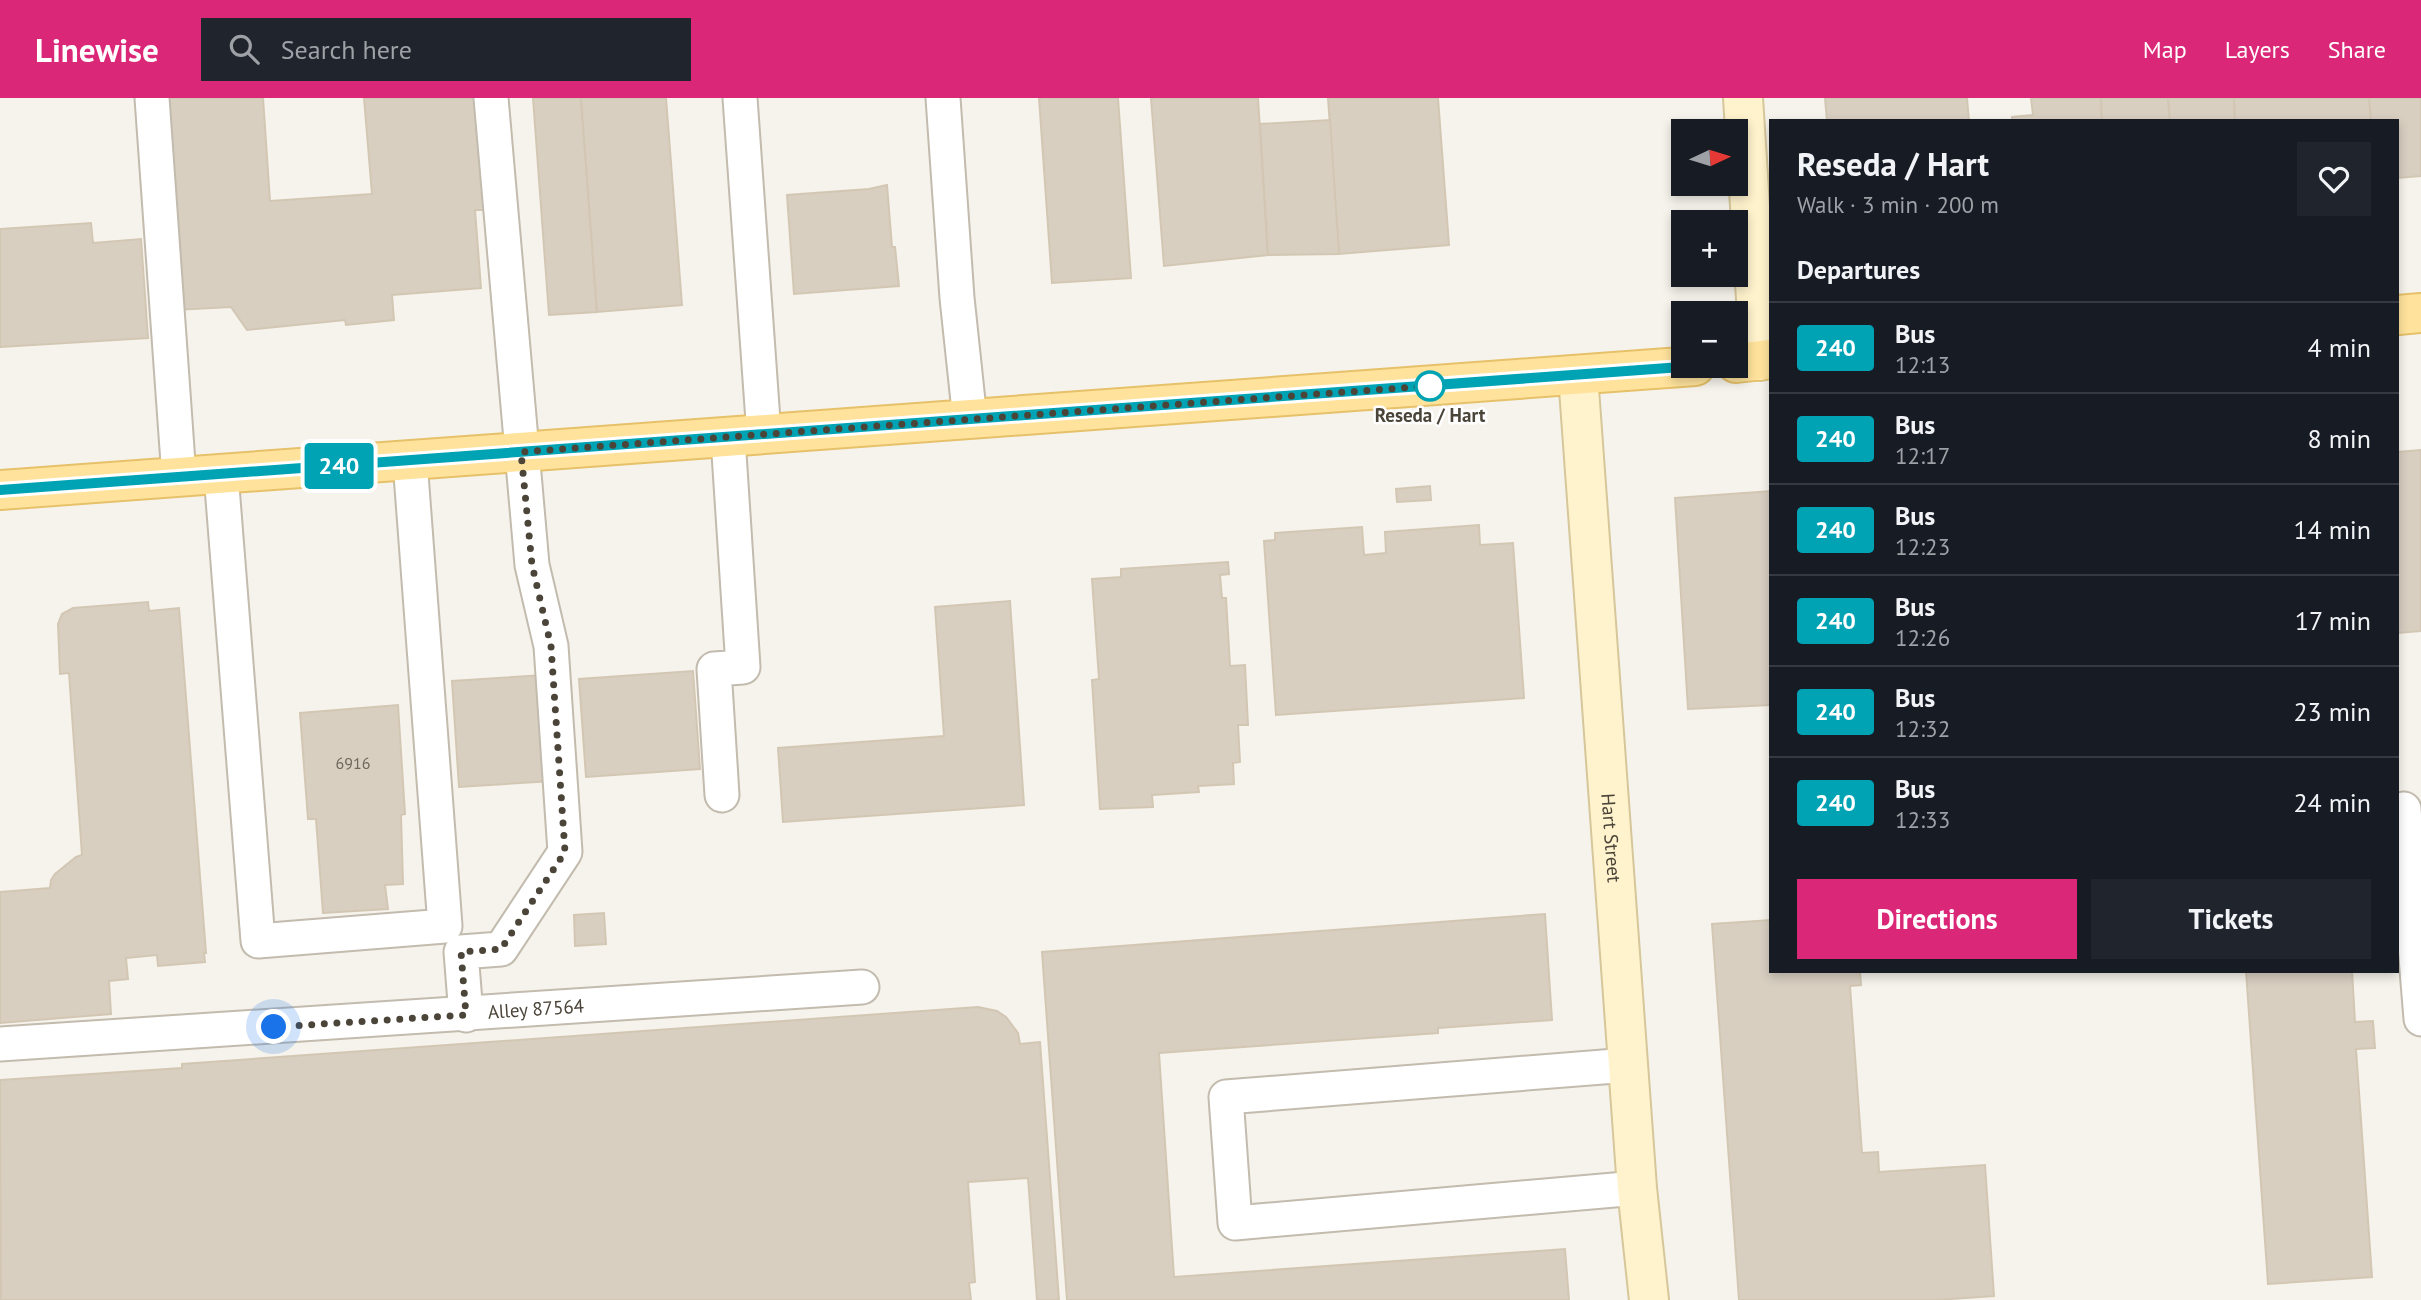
<!DOCTYPE html>
<html lang="en">
<head>
<meta charset="utf-8">
<style>
	:root { --surface:#171b24; --page:#20242c; --text:#f1f3f6; --muted:#9ea1a6; --line:#363941; --accent:#db2777 }
	body { margin:0; font-family:"PT Sans",sans-serif; background:var(--page); color:var(--text); height:100vh; display:flex; flex-direction:column; font-size:26px; white-space:nowrap }
	* { box-sizing:border-box; margin:0 }
	p { font-size:23px; color:var(--muted) }
	.icon { flex:none; width:38px; height:38px; fill:none; stroke:currentColor; stroke-width:2; stroke-linecap:round; stroke-linejoin:round }
	.map { position:relative; flex:1; overflow:hidden }
	.panel { position:absolute; left:1769px; top:21px; width:630px; height:854px; display:flex; flex-direction:column; background:var(--surface); border-radius:0px; box-shadow:0 4px 10px #0003 }
	.panel>* { flex:none }
	.badge { padding:0 14px; border-radius:5px; font-size:24px; line-height:46px }
	.needle { width:46px; rotate:86deg }
	.controls { position:absolute; left:1671px; top:21px; display:grid; gap:14px }
	.controls a { display:grid; place-items:center; width:77px; height:77px; border-radius:0px; background:var(--surface); box-shadow:0 4px 10px #0003; font-size:35px }
	.you { position:absolute; width:35px; height:35px; margin:-18px; border:5px solid #fff; border-radius:50%; background:#1a73e8; box-shadow:0 0 0 10px #1a73e833 }
	.map>.badge { position:absolute; translate:-50% -50%; box-shadow:0 0 0 4px #fff }
	h2 { padding:0 28px; font-size:26px; line-height:63px }
	.round { display:grid; place-items:center; flex:none; width:74px; height:74px; border-radius:0px; background:var(--page) }
	.overview { display:flex; align-items:center; justify-content:space-between; height:119px; padding:0 28px }
	h1 { font-size:33px; font-weight:700; line-height:52px }
	.button { display:flex; gap:14px; margin-top:auto; padding:14px 28px }
	.button a { flex:1; height:80px; border-radius:0px; background:var(--accent); color:#fff; font-size:28px; font-weight:700; line-height:80px; text-align:center }
	.button a+a { background:var(--page); color:var(--text) }
	ul { padding:0; list-style:none }
	li { display:flex; align-items:center; gap:21px; height:91px; padding:0 28px; border-top:2px solid var(--line) }
	li div { flex:1 }
	li b { display:block; font-size:26px }
	li em { font-style:normal }
	li .badge { min-width:77px; font-weight:700; text-align:center }
	header { display:flex; align-items:center; gap:42px; box-sizing:border-box; height:98px; padding:0 35px; background:var(--accent); color:#fff }
	header strong { font-size:33px }
	nav { display:flex; gap:38px; margin-inline-start:auto; font-size:24px }
	.search { width:490px; height:63px; background:var(--page); display:flex; align-items:center; gap:18px; box-sizing:border-box; padding:0 24px; border-radius:0px; color:var(--muted); font-size:26px }
	.map>svg:first-child { display:block }
	.building { fill:#d8cfc1; stroke:#d3c7b4; stroke-width:2 }
	.lines { fill:none; stroke-linecap:round; stroke-linejoin:round }
	.lane-casing { stroke:#c2bbae; stroke-width:37 }
	.secondary-casing { stroke:#d6c79b; stroke-width:42 }
	.primary-casing { stroke:#e6c16a; stroke-width:42 }
	.lane { stroke:#fff; stroke-width:33 }
	.secondary { stroke:#fff3cd; stroke-width:38 }
	.primary { stroke:#ffe39c; stroke-width:38 }
	.line-casing { stroke:#fff; stroke-width:16 }
	.line { stroke:#00a3b4; stroke-width:10 }
	.walk { stroke:#4b4439; stroke-width:7; stroke-dasharray:0 12.6 }
	.stop-dot { fill:#fff; stroke:#00a3b4; stroke-width:3.5 }
	.labels { text-anchor:middle; dominant-baseline:central; stroke-width:5; stroke-linejoin:round; paint-order:stroke }
	.number-label { font-size:16px; fill:#6e675b }
	.stop-label { font-size:19px; font-weight:bold; fill:#4b4439; stroke:#fff }
	.street-label { font-size:19px; fill:#4b4439; stroke:#fff }
</style>
</head>
<body>
<header>
<strong>Linewise</strong>
<div class="search"><svg class="icon" aria-label="search" viewBox="0 0 24 24"><circle cx="10" cy="10" r="6"/><path d="M15 15l6 6"/></svg>Search here</div>
<nav><a>Map</a><a>Layers</a><a>Share</a></nav>
</header>
<div class="map">
<svg width="2421" height="1202" viewBox="0 0 2421 1202">
	<rect width="100%" height="100%" fill="#f6f3ec"/>
	<!-- building -->
	<g class="building">
		<path d="M161,0H263L270,103L372,96L364,0H478L486,112H475L481,190L392,197L394,222L346,227L345,222L247,232L231,209L175,212Z"/>
		<path d="M533,0H581L597,214L549,217Z"/>
		<path d="M581,0H666L682,207L597,214Z"/>
		<path d="M1039,0H1118L1131,180L1052,185Z"/>
		<path d="M1151,0H1258L1268,157L1164,168Z"/>
		<path d="M1328,0H1438L1449,147L1339,156Z"/>
		<path d="M1825,0H1967L1969,23H1827Z"/>
		<path d="M2031,0H2101L2102,23H2012V19L2033,17Z"/>
		<path d="M2101,0H2168L2170,23H2102Z"/>
		<path d="M2168,0H2234L2235,23H2170Z"/>
		<path d="M2234,0H2369L2371,23H2235Z"/>
		<path d="M2369,0H2421V78L2398,80V23H2371Z"/>
		<path d="M1330,22L1339,156L1268,157L1260,26Z"/>
		<path d="M887,87L892,149H895L899,188L794,196L787,97L869,91Z"/>
		<path d="M91,125L93,145L141,141L148,240L0,249V131Z"/>
		<path d="M2421,352V533L2398,535V354Z"/>
		<path d="M1430,388L1431,402L1397,404L1396,391Z"/>
		<path d="M1771,393V607L1688,611L1675,400Z"/>
		<path d="M1479,427L1480,447L1513,445L1524,600L1276,617L1264,443L1275,442V435L1362,429L1364,457L1386,455L1385,434Z"/>
		<path d="M1228,464L1229,476L1220,477L1222,500H1226L1230,568L1245,567L1248,627H1238L1240,664L1233,665L1234,686L1198,688L1199,694L1152,697L1153,709L1100,711L1092,582L1099,581L1092,481L1121,479V471Z"/>
		<path d="M1010,503L1024,707L783,724L778,650L944,638L935,509Z"/>
		<path d="M148,504L149,513L179,510L206,855H204L205,864L158,868L157,857L126,860L128,881L109,883L111,916L0,925V794L50,790L51,782L55,776L76,759L82,757L69,575L60,576L58,526L62,516L73,510Z"/>
		<path d="M693,573L700,671L586,679L579,581Z"/>
		<path d="M544,577L552,683L459,689L452,583Z"/>
		<path d="M398,607L405,716L401,717L403,786L385,787L388,811L323,815L316,721H308L300,615Z"/>
		<path d="M604,815L606,846L575,848L574,817Z"/>
		<path d="M1545,816L1552,922L1438,930V935L1159,955L1174,1179L1565,1151L1569,1202H1067L1042,854Z"/>
		<path d="M1771,822V873H1860L1861,887L1850,888L1862,1055L1878,1054L1879,1074L1985,1067L1994,1198L1937,1202H1739L1712,826Z"/>
		<path d="M2246,873H2352L2355,924L2373,923L2375,950L2356,951L2372,1179L2268,1186Z"/>
		<path d="M978,909L997,913L1006,919L1018,935L1020,946L1040,944L1059,1202H1037L1028,1080L968,1084L975,1184L969,1185L971,1202H1L0,982L182,970V966Z"/>
	</g>
	<g class="lines">
		<!-- lane casing -->
		<g class="lane-casing">
			<g id="lane">
				<path d="M152,0L179,379"/>
				<path d="M740,0L764,337"/>
				<path d="M943,0L957,200L970,322"/>
				<path d="M221,376L258,843L445,828L410,363"/>
				<path d="M722,697L714,571L743,569L728,340"/>
				<path d="M2404,711L2421,921"/>
				<path d="M466,917L461,854L501,851L565,754L551,548L532,467L491,0"/>
				<path id="s1" d="M0,946L862,889"/>
				<path d="M1628,967L1226,999L1235,1125L1637,1090"/>
			</g>
		</g>
		<!-- secondary casing -->
		<g class="secondary-casing">
			<g id="secondary">
				<path d="M1743,0L1760,263"/>
				<path id="s2" d="M1578,277L1637,1090L1649,1202"/>
			</g>
		</g>
		<!-- primary casing -->
		<g class="primary-casing">
			<g id="primary">
				<path d="M2398,217L2421,215"/>
				<path d="M1736,265L1771,261"/>
				<path d="M0,392L1695,268"/>
			</g>
		</g>
		<!-- lane -->
		<use href="#lane" class="lane"/>
		<!-- secondary -->
		<use href="#secondary" class="secondary"/>
		<!-- primary -->
		<use href="#primary" class="primary"/>
	</g>
	<g class="lines">
		<!-- line casing -->
		<g class="line-casing">
			<path id="line" d="M0,392L1695,268"/>
		</g>
		<!-- line -->
		<use href="#line" class="line"/>
		<!-- walk -->
		<path class="walk" d="M274,929L466,917L461,854L501,851L565,754L551,548L532,467L521,354L1442,287L1430,288"/>
	</g>
	<!-- markers -->
	<circle class="stop-dot" cx="1430" cy="288" r="14"/>
	<g class="labels">
		<!-- number labels -->
		<g class="number-label">
			<text x="353" y="665">6916</text>
		</g>
		<!-- stop labels -->
		<g class="stop-label">
			<text x="1430" y="317">Reseda / Hart</text>
		</g>
		<!-- street labels -->
		<g class="street-label">
			<text stroke="none"><textPath href="#s2" startOffset="464">Hart Street</textPath></text>
			<text stroke="none"><textPath href="#s1" startOffset="537">Alley 87564</textPath></text>
		</g>
	</g>
</svg>
<div class="controls">
<a><svg class="needle" viewBox="-14 -14 28 28"><path d="M0-13l5 13h-10z" fill="#e53935"/><path d="M0 13l5-13h-10z" fill="#9ea1a6"/></svg></a>
<a>+</a>
<a>−</a>
</div>
<div class="you" style="left:274px;top:929px"></div>
<b class="badge" style="left:339px;top:368px;background:#00a3b4;color:#fff">240</b>
<section class="panel">
<div class="overview"><div><h1>Reseda / Hart</h1><p>Walk · 3 min · 200 m</p></div><a class="round"><svg class="icon" aria-label="heart" viewBox="0 0 24 24"><path d="M12 20l-8-8c-3-5 5-10 8-4 3-6 11-1 8 4z"/></svg></a></div>
<h2>Departures</h2>
<ul>
<li><span class="badge" style="background:#00a3b4;color:#fff">240</span><div><b>Bus</b><p>12:13</p></div><em>4 min</em></li>
<li><span class="badge" style="background:#00a3b4;color:#fff">240</span><div><b>Bus</b><p>12:17</p></div><em>8 min</em></li>
<li><span class="badge" style="background:#00a3b4;color:#fff">240</span><div><b>Bus</b><p>12:23</p></div><em>14 min</em></li>
<li><span class="badge" style="background:#00a3b4;color:#fff">240</span><div><b>Bus</b><p>12:26</p></div><em>17 min</em></li>
<li><span class="badge" style="background:#00a3b4;color:#fff">240</span><div><b>Bus</b><p>12:32</p></div><em>23 min</em></li>
<li><span class="badge" style="background:#00a3b4;color:#fff">240</span><div><b>Bus</b><p>12:33</p></div><em>24 min</em></li>
</ul>
<div class="button"><a>Directions</a><a>Tickets</a></div>
</section>
</div>
</body>
</html>
